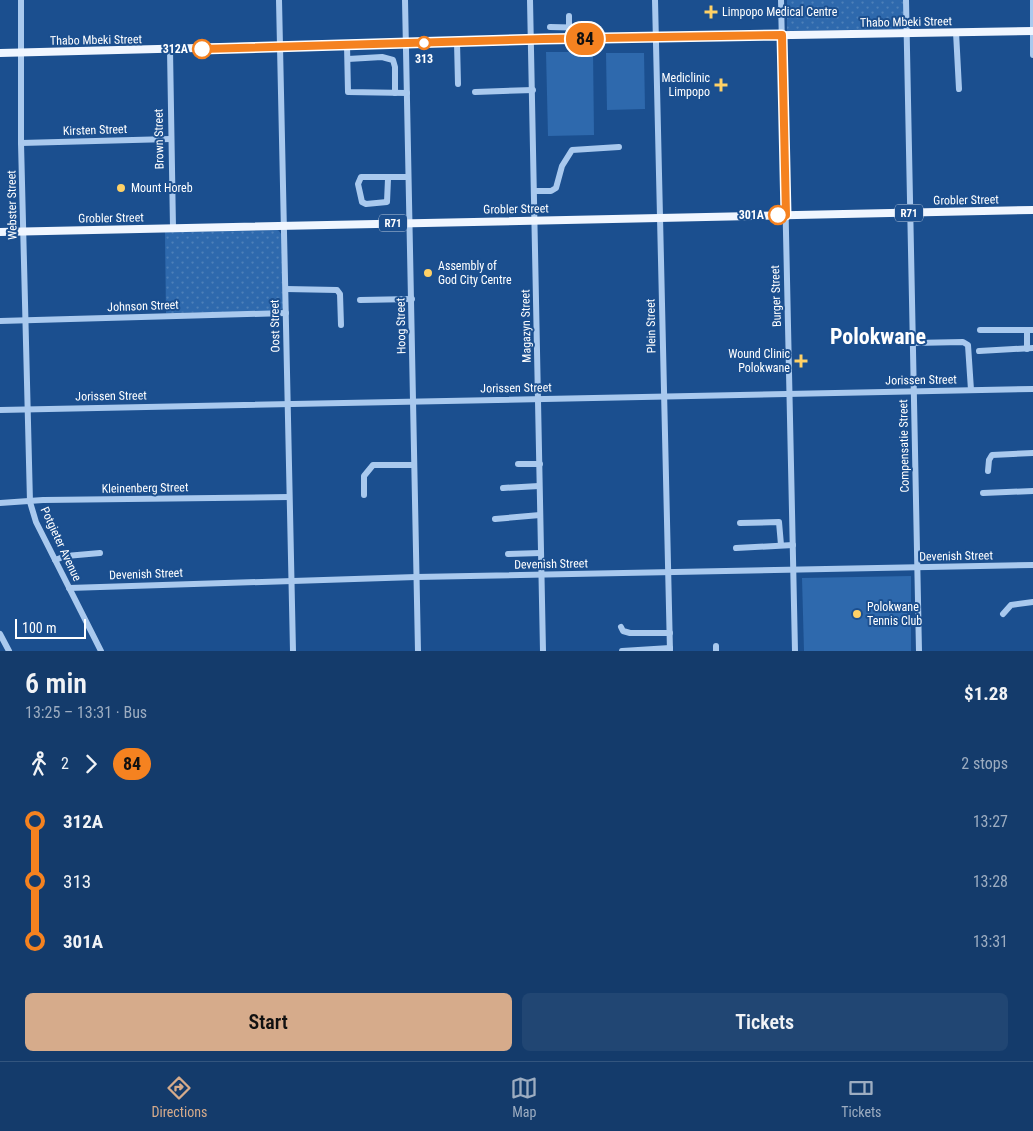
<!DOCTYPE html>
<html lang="en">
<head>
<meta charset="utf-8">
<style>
	:root { --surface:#143b6b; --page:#214673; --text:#f1f3f6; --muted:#9dadc1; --line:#33557e; --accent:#d6ab8b }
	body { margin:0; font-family:"Roboto Condensed",sans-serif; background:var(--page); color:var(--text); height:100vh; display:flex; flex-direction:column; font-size:19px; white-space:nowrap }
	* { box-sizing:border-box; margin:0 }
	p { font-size:16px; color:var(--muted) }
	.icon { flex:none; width:28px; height:28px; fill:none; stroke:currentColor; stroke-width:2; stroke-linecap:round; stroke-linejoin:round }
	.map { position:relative; height:651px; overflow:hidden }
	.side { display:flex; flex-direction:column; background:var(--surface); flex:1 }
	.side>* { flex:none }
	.badge { padding:0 10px; border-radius:16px; font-size:18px; line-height:32px }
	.scale { position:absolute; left:15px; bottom:12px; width:71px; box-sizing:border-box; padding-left:5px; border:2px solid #fff; border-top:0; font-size:14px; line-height:18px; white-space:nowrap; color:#fff; -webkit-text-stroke:4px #1b4f8f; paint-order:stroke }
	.map>.badge { position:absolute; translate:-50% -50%; box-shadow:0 0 0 2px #fff }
	.legs { display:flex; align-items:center; gap:8px; height:55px; padding:0 25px; font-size:16px }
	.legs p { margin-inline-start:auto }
	.summary { display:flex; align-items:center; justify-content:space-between; height:85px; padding:0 25px }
	h1 { font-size:28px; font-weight:600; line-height:38px }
	.primary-button { display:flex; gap:10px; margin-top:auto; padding:10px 25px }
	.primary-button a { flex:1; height:58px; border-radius:8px; background:var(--accent); color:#111; font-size:20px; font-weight:600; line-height:58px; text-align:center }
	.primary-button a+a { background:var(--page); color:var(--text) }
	ul { padding:0 25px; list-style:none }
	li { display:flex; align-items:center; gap:18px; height:60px; font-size:19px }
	li i { display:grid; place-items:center; width:8px; height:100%; margin:0 6px; background:currentColor }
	li i::after { content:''; width:12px; height:12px; margin:-6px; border:4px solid; border-radius:50%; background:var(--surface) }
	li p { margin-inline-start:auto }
	li:first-child i { background:linear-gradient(#0000 50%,currentColor 0) }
	li:last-child i { background:linear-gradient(currentColor 50%,#0000 0) }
	.menu { display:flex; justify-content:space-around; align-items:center; height:70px; border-top:1px solid var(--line); background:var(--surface); font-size:14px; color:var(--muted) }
	.menu a { display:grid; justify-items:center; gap:2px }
	.menu .on { color:var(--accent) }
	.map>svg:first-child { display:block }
	.grass { fill:#2e69ad }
	.park { fill:url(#park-dots) }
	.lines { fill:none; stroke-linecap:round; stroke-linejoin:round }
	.minor { stroke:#a9c9ee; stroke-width:6 }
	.major { stroke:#f0f6ff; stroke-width:8 }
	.line-1-casing { stroke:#fff; stroke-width:11 }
	.line-1 { stroke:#f58220; stroke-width:8 }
	.poi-dot { fill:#ffd166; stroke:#1b4f8f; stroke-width:2 }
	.stop-1-dot { fill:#fff; stroke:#f58220; stroke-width:2.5 }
	.labels { text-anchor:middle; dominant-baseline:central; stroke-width:4; stroke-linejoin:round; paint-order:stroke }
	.shield { fill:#1b4f8f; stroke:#bbcadd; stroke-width:1 }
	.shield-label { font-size:11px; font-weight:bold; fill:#fff }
	.poi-label { font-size:12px; fill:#fff; stroke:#1b4f8f; text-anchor:start }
	.street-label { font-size:12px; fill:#fff; stroke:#1b4f8f }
	.stop-label { font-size:12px; font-weight:bold; fill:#fff; stroke:#1b4f8f; text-anchor:end }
	.town-label { font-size:22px; font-weight:bold; fill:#fff; stroke:#1b4f8f }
</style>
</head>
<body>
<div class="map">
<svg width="1033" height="651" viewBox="0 0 1033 651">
	<defs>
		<pattern id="park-dots" width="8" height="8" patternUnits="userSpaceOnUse" patternTransform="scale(1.25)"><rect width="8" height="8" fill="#2e69ad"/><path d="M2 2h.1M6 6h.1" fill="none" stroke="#4d80b9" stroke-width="1.8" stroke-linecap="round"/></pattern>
	</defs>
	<rect width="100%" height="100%" fill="#1b4f8f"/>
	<!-- grass -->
	<g class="grass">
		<path d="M546,52H593L594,135L548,136Z"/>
		<path d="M606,53H644L645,109L607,110Z"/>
		<path d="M911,576V651H804L802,578Z"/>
	</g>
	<!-- park -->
	<g class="park">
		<path d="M787,0H905L906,29L787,31Z"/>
		<path d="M278,230L282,235L283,308L279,311L166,313L165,232Z"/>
	</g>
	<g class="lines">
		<!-- minor -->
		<g class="minor">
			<path d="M21,0V143L30,502L36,522L101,651"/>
			<path d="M279,0L293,651"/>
			<path d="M405,0L418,651"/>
			<path d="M530,0L543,651"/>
			<path d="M655,0L670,651"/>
			<path d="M781,0L795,651"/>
			<path d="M906,0L919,651"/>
			<path d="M1033,0V55"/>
			<path d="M569,16V39"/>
			<path d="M550,27L593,28"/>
			<path d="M956,32L959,89"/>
			<path d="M457,42L458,84"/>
			<path d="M347,45L348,92L407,93"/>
			<path d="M170,50L173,228"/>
			<path d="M348,59L382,57L393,60L395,67V93"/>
			<path d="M475,92L533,90"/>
			<path d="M21,143L170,139"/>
			<path d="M388,179L387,202L366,204L362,202L358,184L361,177H408"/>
			<path d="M534,191H551L556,188L562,166L572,150L619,147"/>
			<path d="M286,289L337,290L340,294L341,325"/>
			<path d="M360,300L412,299"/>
			<path d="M0,321L286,313"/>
			<path d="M980,330H1033"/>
			<path d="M913,343L963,342L968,345L971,390"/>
			<path d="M1027,349V330"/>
			<path d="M979,351L1033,348"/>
			<path d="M0,410L1033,389"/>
			<path d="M518,464H540"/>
			<path d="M988,471L989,460L992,455L1033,453"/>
			<path d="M503,488L539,486"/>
			<path d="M983,493L1033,491"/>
			<path d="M364,495V476L373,465H414"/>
			<path d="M0,503L43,500L289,497"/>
			<path d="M495,519L540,515"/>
			<path d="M740,523L779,522L781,545"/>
			<path d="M736,548L793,545"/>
			<path d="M508,554L541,553"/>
			<path d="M55,560L66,556L100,553"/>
			<path d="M69,588L416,577L1033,565"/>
			<path d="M1003,614L1011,605L1033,602"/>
			<path d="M621,627L623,631L630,633H670"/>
			<path d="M0,634L9,651"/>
			<path d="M716,646V651"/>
			<path d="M622,651L670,648"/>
		</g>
		<!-- major -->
		<g class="major">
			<path d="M0,53L544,39L1033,31"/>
			<path d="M0,232L1033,210"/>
		</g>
	</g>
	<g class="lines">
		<!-- line-1 casing -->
		<g class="line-1-casing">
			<path id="line-1" d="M202,49L544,39L782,35L786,215H778"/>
		</g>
		<!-- line-1 -->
		<use href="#line-1" class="line-1"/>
	</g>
	<!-- markers -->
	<g class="poi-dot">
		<path d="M708.5 4.5h5v5h5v5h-5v5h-5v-5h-5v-5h5z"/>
		<path d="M718.5 77.5h5v5h5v5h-5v5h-5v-5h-5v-5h5z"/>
		<circle cx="121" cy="188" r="5"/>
		<circle cx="428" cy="273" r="5"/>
		<path d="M798.5 353.5h5v5h5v5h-5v5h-5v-5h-5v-5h5z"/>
		<circle cx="857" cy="614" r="5"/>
	</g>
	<g class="stop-1-dot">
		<circle cx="424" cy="43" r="6"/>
		<circle cx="202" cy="49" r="9"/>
		<circle cx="778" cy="215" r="9"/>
	</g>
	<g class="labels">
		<!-- shield labels -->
		<g class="shield">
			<rect x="895" y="204.5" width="28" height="17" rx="4"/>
			<rect x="379" y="214.5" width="28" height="17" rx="4"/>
		</g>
		<g class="shield-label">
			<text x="909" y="213">R71</text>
			<text x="393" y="223">R71</text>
		</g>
		<!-- poi labels -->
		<g class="poi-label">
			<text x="722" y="12">Limpopo Medical Centre</text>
			<text x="710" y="78" text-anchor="end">Mediclinic<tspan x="710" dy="14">Limpopo</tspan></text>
			<text x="131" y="188">Mount Horeb</text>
			<text x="438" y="266">Assembly of<tspan x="438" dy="14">God City Centre</tspan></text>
			<text x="790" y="354" text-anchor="end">Wound Clinic<tspan x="790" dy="14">Polokwane</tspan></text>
			<text x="867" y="607">Polokwane<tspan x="867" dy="14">Tennis Club</tspan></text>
		</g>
		<!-- street labels -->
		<g class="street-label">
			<text transform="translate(906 22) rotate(-1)">Thabo Mbeki Street</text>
			<text transform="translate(96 40) rotate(-1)">Thabo Mbeki Street</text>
			<text transform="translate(95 130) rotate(-2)">Kirsten Street</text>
			<text transform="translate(159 139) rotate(-91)">Brown Street</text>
			<text transform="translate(966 200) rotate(-1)">Grobler Street</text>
			<text transform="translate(12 205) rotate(-91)">Webster Street</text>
			<text transform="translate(516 209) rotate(-1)">Grobler Street</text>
			<text transform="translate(111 218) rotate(-1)">Grobler Street</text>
			<text transform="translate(776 296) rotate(-92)">Burger Street</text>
			<text transform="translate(143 306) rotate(-2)">Johnson Street</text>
			<text transform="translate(275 326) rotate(-91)">Oost Street</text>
			<text transform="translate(401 326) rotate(-91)">Hoog Street</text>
			<text transform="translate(526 326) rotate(-91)">Magazyn Street</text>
			<text transform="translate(651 326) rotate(-91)">Plein Street</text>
			<text transform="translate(921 380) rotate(-1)">Jorissen Street</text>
			<text transform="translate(516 388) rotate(-1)">Jorissen Street</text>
			<text transform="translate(111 396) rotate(-1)">Jorissen Street</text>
			<text transform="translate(904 446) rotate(-91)">Compensatie Street</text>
			<text transform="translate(145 488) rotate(-1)">Kleinenberg Street</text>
			<text transform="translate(61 544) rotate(65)">Potgieter Avenue</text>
			<text transform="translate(956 556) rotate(-1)">Devenish Street</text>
			<text transform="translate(551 564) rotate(-1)">Devenish Street</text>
			<text transform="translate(146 574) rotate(-2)">Devenish Street</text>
		</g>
		<!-- stop labels -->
		<g class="stop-label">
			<text x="188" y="49">312A</text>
			<text x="424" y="59" text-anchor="middle">313</text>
			<text x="764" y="215">301A</text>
		</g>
		<!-- town labels -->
		<g class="town-label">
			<text x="878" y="336">Polokwane</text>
		</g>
	</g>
</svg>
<div class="scale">100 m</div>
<b class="badge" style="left:585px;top:39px;background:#f58220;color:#111">84</b>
</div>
<section class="side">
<div class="summary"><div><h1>6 min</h1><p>13:25 – 13:31 · Bus</p></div><b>$1.28</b></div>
<div class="legs"><svg class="icon" aria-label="walk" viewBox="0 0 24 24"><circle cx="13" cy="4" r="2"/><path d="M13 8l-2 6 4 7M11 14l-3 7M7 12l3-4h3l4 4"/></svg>2<svg class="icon" aria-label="forward" viewBox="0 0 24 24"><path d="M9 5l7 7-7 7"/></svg><b class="badge" style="background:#f58220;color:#111">84</b><p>2 stops</p></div>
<ul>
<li><i style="color:#f58220"></i><b>312A</b><p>13:27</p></li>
<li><i style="color:#f58220"></i><span>313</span><p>13:28</p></li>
<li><i style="color:#f58220"></i><b>301A</b><p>13:31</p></li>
</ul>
<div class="primary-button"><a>Start</a><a>Tickets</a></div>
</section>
<nav class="menu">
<a class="on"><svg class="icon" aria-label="directions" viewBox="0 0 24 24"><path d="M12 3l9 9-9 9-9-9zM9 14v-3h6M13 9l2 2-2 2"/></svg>Directions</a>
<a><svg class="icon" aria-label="map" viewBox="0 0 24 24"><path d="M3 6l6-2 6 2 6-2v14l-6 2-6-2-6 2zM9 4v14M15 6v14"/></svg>Map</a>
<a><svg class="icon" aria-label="tickets" viewBox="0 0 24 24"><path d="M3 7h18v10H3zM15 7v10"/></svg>Tickets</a>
</nav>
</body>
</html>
